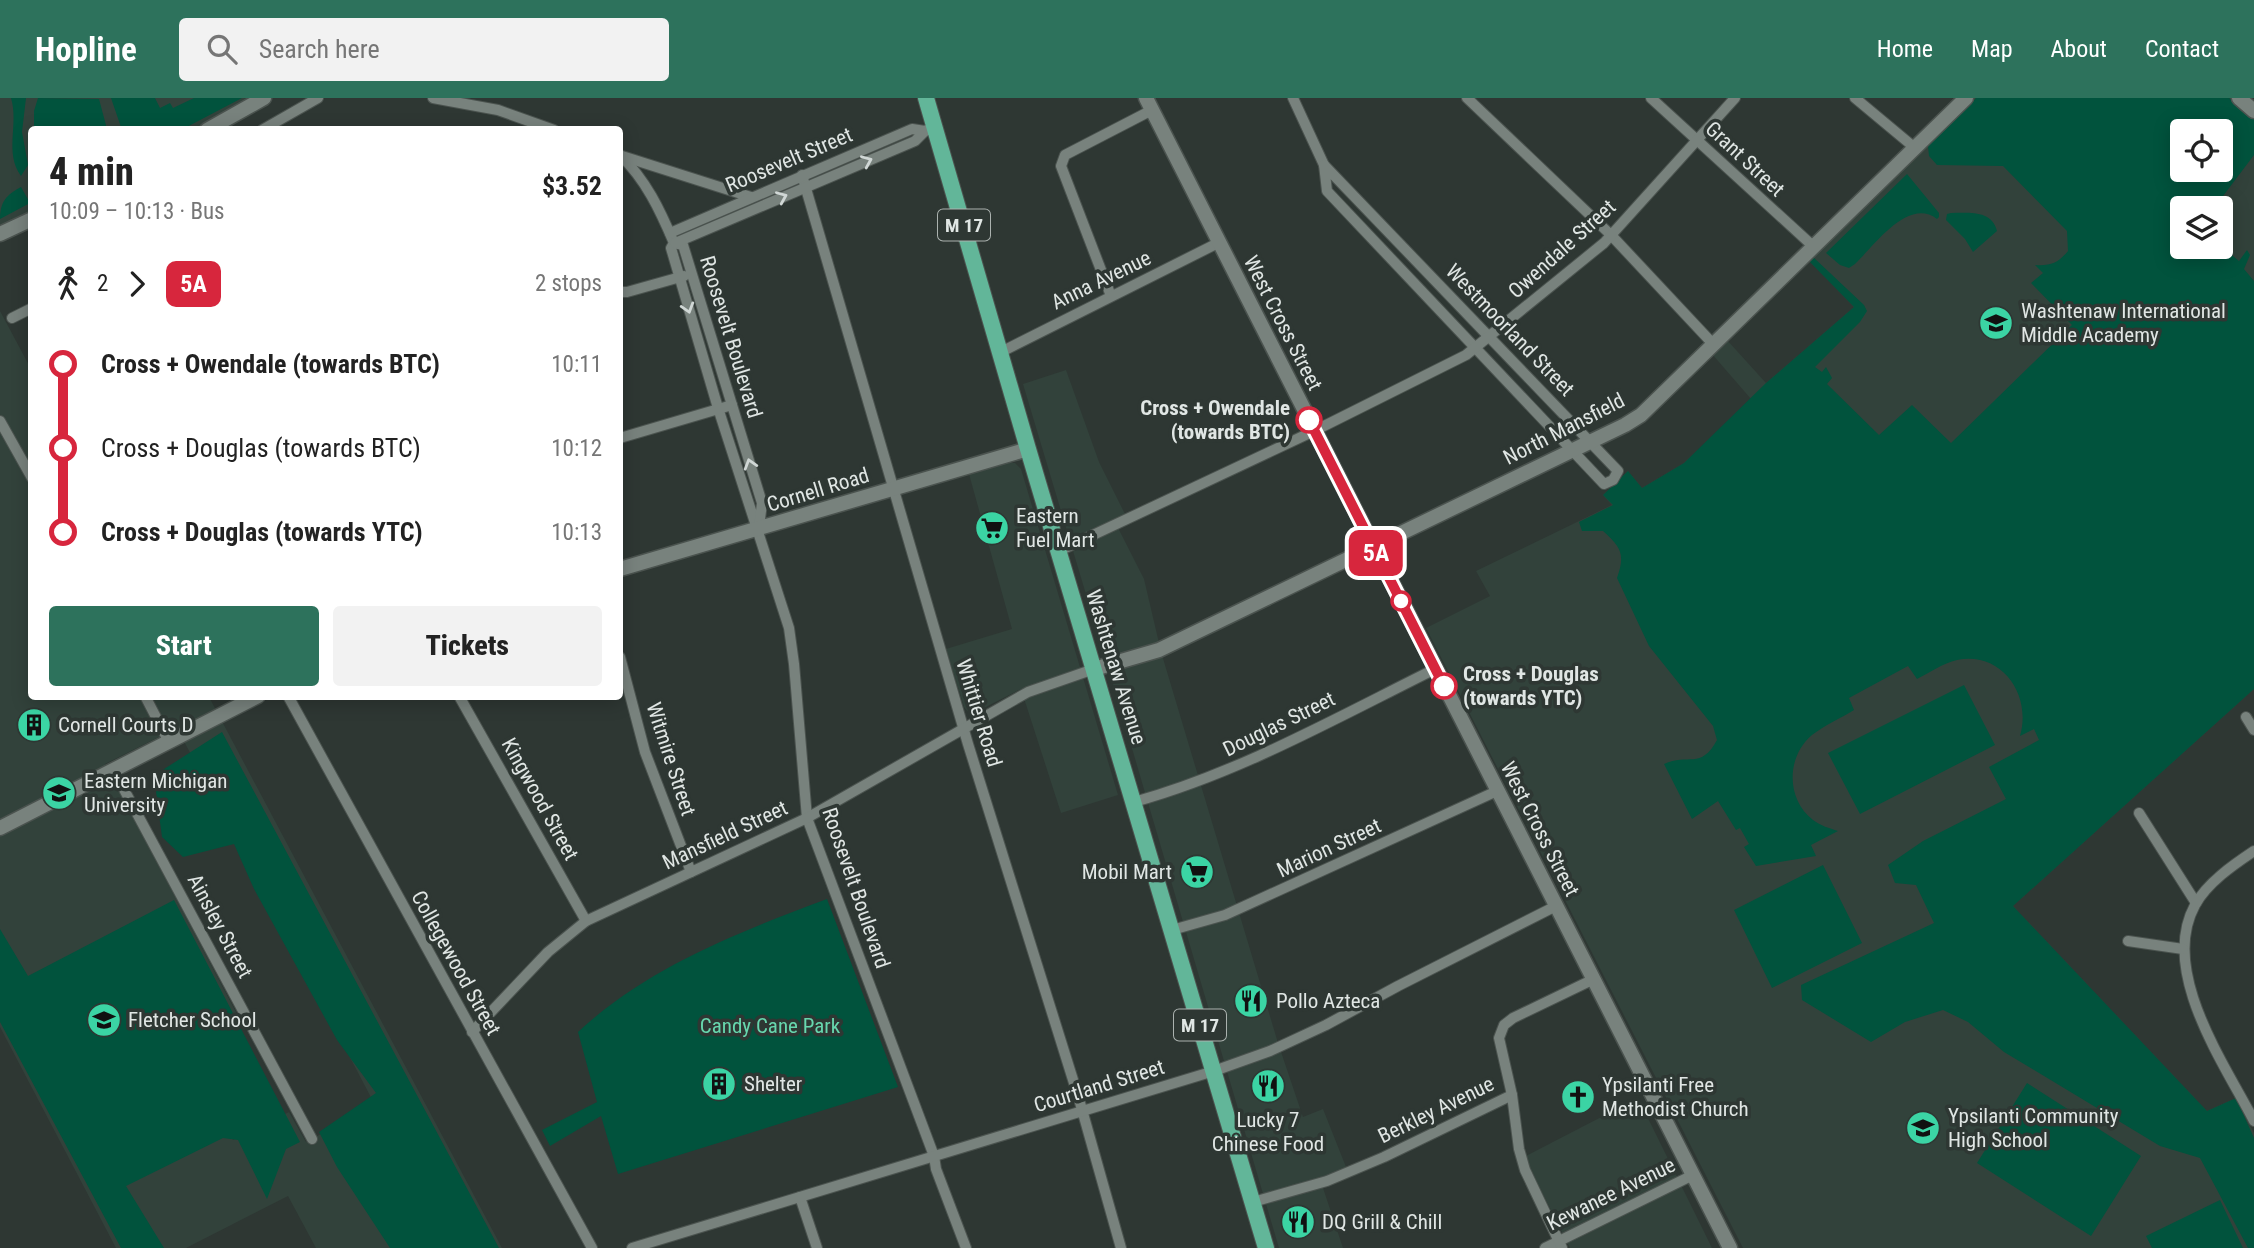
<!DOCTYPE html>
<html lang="en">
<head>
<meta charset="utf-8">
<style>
	:root { --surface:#fff; --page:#f2f2f2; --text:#222; --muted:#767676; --accent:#2d725c }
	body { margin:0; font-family:"Roboto Condensed",sans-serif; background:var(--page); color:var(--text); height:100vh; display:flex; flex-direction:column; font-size:26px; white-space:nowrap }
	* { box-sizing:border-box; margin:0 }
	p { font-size:23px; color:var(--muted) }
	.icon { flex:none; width:38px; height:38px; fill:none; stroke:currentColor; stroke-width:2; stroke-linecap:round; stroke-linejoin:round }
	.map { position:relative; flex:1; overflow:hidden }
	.side { position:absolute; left:28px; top:28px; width:595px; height:574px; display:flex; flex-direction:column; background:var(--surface); border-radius:7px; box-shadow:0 4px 18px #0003 }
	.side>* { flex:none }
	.badge { padding:0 14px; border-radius:10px; font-size:24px; line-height:46px }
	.tools { position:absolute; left:2170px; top:21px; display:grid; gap:14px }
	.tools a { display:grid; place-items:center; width:63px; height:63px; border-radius:7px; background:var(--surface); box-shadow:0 4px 18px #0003; font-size:35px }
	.map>.badge { position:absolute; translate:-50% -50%; box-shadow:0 0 0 4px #fff }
	.legs { display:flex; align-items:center; gap:10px; height:77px; padding:0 21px; font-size:23px }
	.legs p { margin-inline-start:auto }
	.summary { display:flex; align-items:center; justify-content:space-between; height:119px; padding:0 21px }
	h1 { font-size:38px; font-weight:800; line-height:52px }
	.button { display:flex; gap:14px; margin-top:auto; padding:14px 21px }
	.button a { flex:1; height:80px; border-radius:7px; background:var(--accent); color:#fff; font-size:28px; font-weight:800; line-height:80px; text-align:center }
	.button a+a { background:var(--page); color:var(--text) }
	ul { padding:0 21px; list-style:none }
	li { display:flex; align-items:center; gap:24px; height:84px; font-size:26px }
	li i { display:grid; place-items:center; width:10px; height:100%; margin:0 9px; background:currentColor }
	li i::after { content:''; width:18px; height:18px; margin:-9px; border:5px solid; border-radius:50%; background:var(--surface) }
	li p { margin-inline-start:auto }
	li:first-child i { background:linear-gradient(#0000 50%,currentColor 0) }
	li:last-child i { background:linear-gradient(currentColor 50%,#0000 0) }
	header { display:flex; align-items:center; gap:42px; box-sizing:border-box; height:98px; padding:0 35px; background:var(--accent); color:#fff }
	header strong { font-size:33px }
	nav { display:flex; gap:38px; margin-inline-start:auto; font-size:24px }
	.search { width:490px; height:63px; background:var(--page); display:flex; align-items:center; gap:18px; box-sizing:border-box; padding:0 24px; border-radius:7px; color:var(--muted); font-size:26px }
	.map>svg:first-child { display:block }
	.built { fill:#32423b; fill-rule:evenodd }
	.green { fill:#01533d; fill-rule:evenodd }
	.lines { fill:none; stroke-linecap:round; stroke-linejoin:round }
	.street-casing { stroke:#4b534f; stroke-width:12 }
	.secondary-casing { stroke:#4b534f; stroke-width:17 }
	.primary-casing { stroke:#4b534f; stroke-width:18 }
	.street { stroke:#78827d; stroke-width:10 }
	.secondary { stroke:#78827d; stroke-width:14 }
	.primary { stroke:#62b699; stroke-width:16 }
	.oneway { stroke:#d0d7d5 }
	.line-1-casing { stroke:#fff; stroke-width:16 }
	.line-1 { stroke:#d7263d; stroke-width:10 }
	.stop-1-dot { fill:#fff; stroke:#d7263d; stroke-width:3.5 }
	.labels { text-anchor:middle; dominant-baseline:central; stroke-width:7; stroke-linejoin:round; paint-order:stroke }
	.shield { fill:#2e3733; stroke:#abb2af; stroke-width:2 }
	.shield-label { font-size:19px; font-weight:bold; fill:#e0e6e4 }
	.street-label { font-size:21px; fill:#e0e6e4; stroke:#2e3733 }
	.poi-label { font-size:21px; fill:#e0e6e4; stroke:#2e3733; text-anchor:start }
	.stop-label { font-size:21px; font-weight:bold; fill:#e0e6e4; stroke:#2e3733; text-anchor:end }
	.park-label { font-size:21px; fill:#67d7ae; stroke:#2e3733 }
</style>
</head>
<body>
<header>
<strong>Hopline</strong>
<div class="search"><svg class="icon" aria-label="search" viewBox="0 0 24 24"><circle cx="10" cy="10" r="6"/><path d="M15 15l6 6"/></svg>Search here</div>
<nav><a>Home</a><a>Map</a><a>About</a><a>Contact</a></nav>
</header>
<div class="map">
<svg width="2254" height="1150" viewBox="0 0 2254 1150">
	<rect width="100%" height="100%" fill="#2e3733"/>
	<!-- built -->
	<g class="built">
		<path d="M0,0H251L194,31L32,32L31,114L0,130Z"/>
		<path d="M1974,0H2229L2254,21V591L2013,808L2207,1013L2236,1000L2254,1035V1150H1743L1426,530L1490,498L1476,473L1612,407L1603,397L1628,373L1642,390L1684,365L1751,301L1712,256L1727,242L1766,285L1854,209L1808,162ZM2182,33H2221V72H2182ZM2182,110H2221V149H2182Z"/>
		<path d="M0,213L31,271L32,598L209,599L502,1150H316L288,1098L186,1150H116L0,929ZM177,630L375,1007L306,1044L289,1014L233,1042L181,946L237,916L105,666Z"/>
		<path d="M1066,272L1099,364L1125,416L1114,422L1144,481L1159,545L1110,559L1103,553L1023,286Z"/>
		<path d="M1008,365H1015L1021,371L1118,697L1061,715L1021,591L974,615H969L964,609L946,551L1012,531L969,376Z"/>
		<path d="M1162,557L1278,945L1303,1019L1323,1011L1348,1074L1321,1084L1343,1150H1279L1111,579L1118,571Z"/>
		<path d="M1638,1000L1712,1150H1570L1524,1059Z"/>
	</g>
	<!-- green -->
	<g class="green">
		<path d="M11,0H26L22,34L28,67L21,78C4,55 19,26 11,0Z"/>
		<path d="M38,0L99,1L107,31H34V13Z"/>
		<path d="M111,0H155L160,10L170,5L173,10L194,0H242L183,31L122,32Z"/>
		<path d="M1976,0H2229L2254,21V57L2214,110H2182V149H2212L2225,159L2228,154L2239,163L2247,152L2250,157L2244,171L2254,183V591L2013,808L2207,1013L2236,1000L2254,1040V1150H2248L2200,1060L2160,1048L2004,954L1968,924L1943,912L1905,924L1871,944L1802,902L1801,887L1934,825L1916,787L1895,785L1888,767L1923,743L2006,701L1989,669L2039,642L2034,631L2020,638C2032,597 2002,553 1957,562C1943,565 1929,575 1917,581L1908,568L1849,600L1854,612C1841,620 1825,627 1812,637C1786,659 1786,701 1813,722C1821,728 1829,730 1838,733L1811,747L1816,758L1756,768L1744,749L1749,746L1740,730L1736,732L1718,703L1692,721L1664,666C1688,655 1701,672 1717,642L1713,628L1649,548L1617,480C1625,457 1622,450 1603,433H1582L1579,424L1613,407L1603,397L1628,373L1642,390L1684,365L1766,285L1854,209L1808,162L1812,158L1864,207L1867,213L1860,224L1815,269L1822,274L1826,269L1832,280L1827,286L1879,337L1912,307L1951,345L2072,227L2031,185L2043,175L2035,167C2051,168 2058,165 2068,153L2067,133L2003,68L1937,67L1929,58L1928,48ZM2182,33H2221V72H2182Z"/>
		<path d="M1907,76L1939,115V119L1937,121C1908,99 1875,147 1855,166L1849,170L1840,167L1826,155Z"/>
		<path d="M21,89L30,105L0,121C0,104 6,97 21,89Z"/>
		<path d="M1951,115C1969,115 1992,112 1997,133L1973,154L1965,141L1946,122L1947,116Z"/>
		<path d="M1964,587L1995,647L1860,716L1828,655Z"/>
		<path d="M222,634L499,1150H390L337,1069L319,1034L376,995L337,942L254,791L234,746L183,759L162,739L155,686L161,673Z"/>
		<path d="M1823,767L1862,845L1772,890L1734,812Z"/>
		<path d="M827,801L898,989L618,1076L601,1018L550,1048L542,1032L597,1004L578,934C648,869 739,834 827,801Z"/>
		<path d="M174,802L300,1044L286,1051L267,1101L238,1042L223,1040L126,1088L164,1150H121L0,924V831L28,878Z"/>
		<path d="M2027,985L2141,1058L2091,1138L1977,1065Z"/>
		<path d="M2220,1102L2243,1150H2152L2146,1138Z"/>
	</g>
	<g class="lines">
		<!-- street casing -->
		<g class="street-casing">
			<g id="street">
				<path d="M433,0L498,12L554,32"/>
				<path d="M1293,0L1324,67"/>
				<path d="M1467,0L1611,137L1714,247"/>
				<path d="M1651,0L1814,149"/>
				<path d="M1855,0L1915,50"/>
				<path d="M262,32L318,0"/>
				<path d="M620,57C646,82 660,112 674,145L671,150L718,310L789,530L794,566L807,720L934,1058L936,1071L966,1150"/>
				<path d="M622,58L751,99"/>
				<path d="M1324,67L1618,373L1613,382L1604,386L1327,93Z"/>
				<path d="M802,77L968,646L1079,1001L1121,1150"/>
				<path d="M670,135L912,31L925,33"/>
				<path d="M674,145L683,147L762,405L759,429"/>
				<path d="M675,145L915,43L925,33L935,29"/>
				<path d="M620,194H627L684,178"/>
				<path d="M1111,198L1061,68L1065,57L1152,12"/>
				<path d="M12,220L32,210"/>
				<path d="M1001,254L1218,145"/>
				<path d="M0,323L32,380"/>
				<path d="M620,340L732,307"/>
				<path d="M1059,453L1314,333L1466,257L1604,145L1735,0"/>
				<path d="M620,559L645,654L691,774"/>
				<path d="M145,598L169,644"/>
				<path d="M288,598L592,1150"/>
				<path d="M459,598L586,823"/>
				<path d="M2246,619L2254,632"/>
				<path d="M113,671L312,1041"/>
				<path d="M1134,704C1239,675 1338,619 1435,571"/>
				<path d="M2139,715L2196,805"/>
				<path d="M2254,753C2233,767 2207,785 2195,807C2159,873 2224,965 2254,1023"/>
				<path d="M1172,832L1225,817L1497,693"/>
				<path d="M2128,843L2183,851"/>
				<path d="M472,934L548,854L586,823L807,720L1028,594L1094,571"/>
				<path d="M800,1099L817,1150"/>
				<path d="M1253,1104L1327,1083L1384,1059L1512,997"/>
				<path d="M632,1150L1214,973L1270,953L1326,927L1398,888L1556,808"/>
				<path d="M1545,1150L1693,1077"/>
				<path d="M1562,1150L1525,1072L1519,1051L1512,997L1499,940L1504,927L1513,920L1594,881"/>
			</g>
		</g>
		<!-- secondary casing -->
		<g class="secondary-casing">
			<g id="secondary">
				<path d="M1146,0L1730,1150"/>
				<path d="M2239,0L2254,13"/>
				<path d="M207,32L264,0"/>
				<path d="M0,136L32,121"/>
				<path d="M620,471L1028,351"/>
				<path d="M1094,571L1159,552L1625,327L1641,317L1966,0"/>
				<path d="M0,730L258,598"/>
			</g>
		</g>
		<!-- primary casing -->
		<g class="primary-casing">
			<path id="primary" d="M926,0L1028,351L1266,1150"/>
		</g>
		<!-- street -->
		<use href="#street" class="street"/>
		<!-- secondary -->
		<use href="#secondary" class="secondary"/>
		<!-- primary -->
		<use href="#primary" class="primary"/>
	</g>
	<!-- one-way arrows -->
	<defs><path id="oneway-chevron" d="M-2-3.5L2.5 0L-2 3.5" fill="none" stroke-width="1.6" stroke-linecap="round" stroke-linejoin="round" transform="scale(1.75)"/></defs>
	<g class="oneway">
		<use href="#oneway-chevron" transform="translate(867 63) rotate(-23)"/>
		<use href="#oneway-chevron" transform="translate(782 99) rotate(-23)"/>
		<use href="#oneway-chevron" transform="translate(688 210) rotate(73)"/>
		<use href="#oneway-chevron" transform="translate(750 366) rotate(-107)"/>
	</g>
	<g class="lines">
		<!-- line-1 casing -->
		<g class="line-1-casing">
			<path id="line-1" d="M1309,322L1444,588"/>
		</g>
		<!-- line-1 -->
		<use href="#line-1" class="line-1"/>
	</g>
	<!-- icons -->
	<defs>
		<g id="school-disc" transform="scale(1.75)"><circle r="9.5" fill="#3bd4a4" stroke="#2e3733"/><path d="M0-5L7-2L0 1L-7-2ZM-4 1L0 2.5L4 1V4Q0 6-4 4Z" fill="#111"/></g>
		<g id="supermarket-disc" transform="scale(1.75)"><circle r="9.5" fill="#3bd4a4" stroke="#2e3733"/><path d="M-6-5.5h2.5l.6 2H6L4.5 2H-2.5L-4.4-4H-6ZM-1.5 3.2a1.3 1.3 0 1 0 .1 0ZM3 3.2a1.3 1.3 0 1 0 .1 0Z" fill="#111"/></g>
		<g id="building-disc" transform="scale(1.75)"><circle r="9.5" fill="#3bd4a4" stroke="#2e3733"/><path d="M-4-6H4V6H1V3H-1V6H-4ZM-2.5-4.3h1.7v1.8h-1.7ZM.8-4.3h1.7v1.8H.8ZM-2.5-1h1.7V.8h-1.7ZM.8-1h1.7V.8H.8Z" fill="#111"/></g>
		<g id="university-disc" transform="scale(1.75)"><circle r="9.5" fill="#3bd4a4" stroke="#2e3733"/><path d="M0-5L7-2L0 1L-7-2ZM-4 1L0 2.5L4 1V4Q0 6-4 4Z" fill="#111"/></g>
		<g id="restaurant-disc" transform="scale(1.75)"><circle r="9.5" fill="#3bd4a4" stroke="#2e3733"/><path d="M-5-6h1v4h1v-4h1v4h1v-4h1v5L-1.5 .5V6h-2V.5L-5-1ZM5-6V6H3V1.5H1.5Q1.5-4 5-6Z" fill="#111"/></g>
		<g id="church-disc" transform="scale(1.75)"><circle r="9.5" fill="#3bd4a4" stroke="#2e3733"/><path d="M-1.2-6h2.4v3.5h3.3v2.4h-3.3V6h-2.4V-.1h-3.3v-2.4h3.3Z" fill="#111"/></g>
	</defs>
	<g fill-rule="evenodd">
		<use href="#school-disc" x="1996" y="225"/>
		<use href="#supermarket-disc" x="992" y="430"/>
		<use href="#building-disc" x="34" y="627"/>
		<use href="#university-disc" x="59" y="695"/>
		<use href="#supermarket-disc" x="1197" y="774"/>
		<use href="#restaurant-disc" x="1251" y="903"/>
		<use href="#school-disc" x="104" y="922"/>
		<use href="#building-disc" x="719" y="986"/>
		<use href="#restaurant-disc" x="1268" y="988"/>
		<use href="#church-disc" x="1578" y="999"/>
		<use href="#school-disc" x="1923" y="1030"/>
		<use href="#restaurant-disc" x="1298" y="1124"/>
	</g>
	<!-- markers -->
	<g class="stop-1-dot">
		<circle cx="1309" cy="322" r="12"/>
		<circle cx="1401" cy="503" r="9"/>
		<circle cx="1444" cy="588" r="12"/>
	</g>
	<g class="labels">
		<!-- shield labels -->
		<g class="shield">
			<rect x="938" y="111.5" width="52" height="31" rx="5"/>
			<rect x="1174" y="911.5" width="52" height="31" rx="5"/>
		</g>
		<g class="shield-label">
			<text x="964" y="127">M 17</text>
			<text x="1200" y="927">M 17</text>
		</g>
		<!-- street labels -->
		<g class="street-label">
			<text transform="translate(1745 61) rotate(43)">Grant Street</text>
			<text transform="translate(789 62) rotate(-23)">Roosevelt Street</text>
			<text transform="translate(1562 151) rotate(-42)">Owendale Street</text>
			<text transform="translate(1101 182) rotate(-26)">Anna Avenue</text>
			<text transform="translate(1283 225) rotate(63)">West Cross Street</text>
			<text transform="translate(1510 232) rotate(46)">Westmoorland Street</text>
			<text transform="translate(731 239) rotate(73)">Roosevelt Boulevard</text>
			<text transform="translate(1564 331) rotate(-27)">North Mansfield</text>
			<text transform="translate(818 392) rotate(-17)">Cornell Road</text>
			<text transform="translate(1116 569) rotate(73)">Washtenaw Avenue</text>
			<text transform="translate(979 615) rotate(73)">Whittier Road</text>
			<text transform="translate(1279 626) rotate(-26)">Douglas Street</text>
			<text transform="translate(671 661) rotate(72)">Witmire Street</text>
			<text transform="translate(540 701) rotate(61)">Kingwood Street</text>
			<text transform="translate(1540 731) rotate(63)">West Cross Street</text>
			<text transform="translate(725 737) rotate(-25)">Mansfield Street</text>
			<text transform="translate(1329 750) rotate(-25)">Marion Street</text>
			<text transform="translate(856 790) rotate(71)">Roosevelt Boulevard</text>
			<text transform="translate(220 828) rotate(62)">Ainsley Street</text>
			<text transform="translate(456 865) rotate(61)">Collegewood Street</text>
			<text transform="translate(1099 988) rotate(-17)">Courtland Street</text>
			<text transform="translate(1436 1012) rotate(-26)">Berkley Avenue</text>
			<text transform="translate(1611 1096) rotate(-26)">Kewanee Avenue</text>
		</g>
		<!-- poi labels -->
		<g class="poi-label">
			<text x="2021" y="213">Washtenaw International<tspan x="2021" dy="24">Middle Academy</tspan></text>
			<text x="1016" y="418">Eastern<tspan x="1016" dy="24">Fuel Mart</tspan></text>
			<text x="58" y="627">Cornell Courts D</text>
			<text x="84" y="683">Eastern Michigan<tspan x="84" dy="24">University</tspan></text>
			<text x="1172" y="774" text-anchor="end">Mobil Mart</text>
			<text x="1276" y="903">Pollo Azteca</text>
			<text x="128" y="922">Fletcher School</text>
			<text x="744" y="986">Shelter</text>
			<text x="1602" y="987">Ypsilanti Free<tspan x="1602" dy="24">Methodist Church</tspan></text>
			<text x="1948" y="1018">Ypsilanti Community<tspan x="1948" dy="24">High School</tspan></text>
			<text x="1268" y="1022" text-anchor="middle">Lucky 7<tspan x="1268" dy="24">Chinese Food</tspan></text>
			<text x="1322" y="1124">DQ Grill &amp; Chill</text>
		</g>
		<!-- stop labels -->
		<g class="stop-label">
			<text x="1290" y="310">Cross + Owendale<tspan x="1290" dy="24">(towards BTC)</tspan></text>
			<text x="1463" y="576" text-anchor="start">Cross + Douglas<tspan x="1463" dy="24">(towards YTC)</tspan></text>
		</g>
		<!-- park labels -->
		<g class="park-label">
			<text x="770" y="928">Candy Cane Park</text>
		</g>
	</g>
</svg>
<div class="tools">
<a><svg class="icon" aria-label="locate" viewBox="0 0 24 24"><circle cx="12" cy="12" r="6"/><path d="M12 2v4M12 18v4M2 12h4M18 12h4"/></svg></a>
<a><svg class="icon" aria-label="layers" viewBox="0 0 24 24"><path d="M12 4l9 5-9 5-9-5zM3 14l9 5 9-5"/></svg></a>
</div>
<b class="badge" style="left:1376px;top:455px;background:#d7263d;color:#fff">5A</b>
<section class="side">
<div class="summary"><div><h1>4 min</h1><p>10:09 – 10:13 · Bus</p></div><b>$3.52</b></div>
<div class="legs"><svg class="icon" aria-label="walk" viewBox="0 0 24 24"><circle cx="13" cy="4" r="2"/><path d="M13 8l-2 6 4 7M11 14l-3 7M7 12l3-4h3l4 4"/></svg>2<svg class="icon" aria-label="forward" viewBox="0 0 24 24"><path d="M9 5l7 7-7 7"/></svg><b class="badge" style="background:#d7263d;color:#fff">5A</b><p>2 stops</p></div>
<ul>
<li><i style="color:#d7263d"></i><b>Cross + Owendale (towards BTC)</b><p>10:11</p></li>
<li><i style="color:#d7263d"></i><span>Cross + Douglas (towards BTC)</span><p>10:12</p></li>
<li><i style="color:#d7263d"></i><b>Cross + Douglas (towards YTC)</b><p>10:13</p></li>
</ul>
<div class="button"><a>Start</a><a>Tickets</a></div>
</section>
</div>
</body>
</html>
